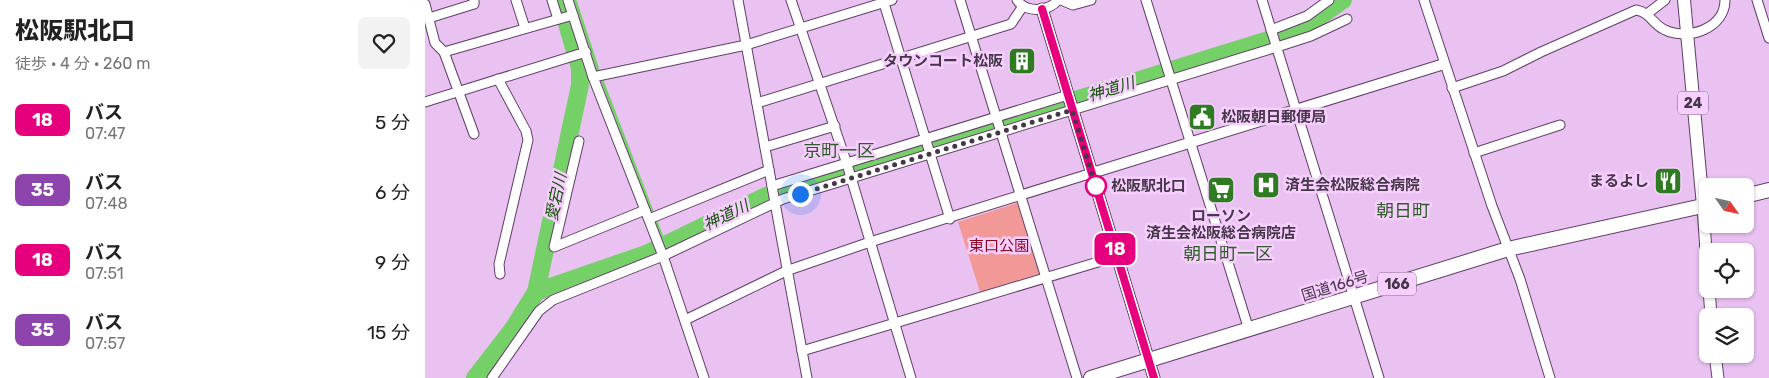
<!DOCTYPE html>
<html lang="ja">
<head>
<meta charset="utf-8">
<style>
	:root { --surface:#fff; --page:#f2f2f2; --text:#222; --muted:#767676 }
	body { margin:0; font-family:Rubik,"Noto Sans JP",sans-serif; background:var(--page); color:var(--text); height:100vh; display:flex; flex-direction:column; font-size:19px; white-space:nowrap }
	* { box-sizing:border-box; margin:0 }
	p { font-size:16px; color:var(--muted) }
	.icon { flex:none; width:28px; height:28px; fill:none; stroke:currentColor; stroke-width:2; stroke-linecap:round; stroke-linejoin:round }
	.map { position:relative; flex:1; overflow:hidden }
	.sheet { display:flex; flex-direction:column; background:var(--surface); width:425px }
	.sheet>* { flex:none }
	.badge { padding:0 10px; border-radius:8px; font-size:18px; line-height:32px }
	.needle { width:32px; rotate:124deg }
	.controls { position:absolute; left:1274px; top:178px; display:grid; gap:10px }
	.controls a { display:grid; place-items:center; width:55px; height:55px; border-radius:8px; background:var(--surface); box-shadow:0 1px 4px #0004; font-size:25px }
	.you { position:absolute; width:25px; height:25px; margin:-12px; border:4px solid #fff; border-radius:50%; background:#1a73e8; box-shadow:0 0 0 8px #1a73e833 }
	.map>.badge { position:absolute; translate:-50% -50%; box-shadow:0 0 0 2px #fff }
	.round { display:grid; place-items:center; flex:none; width:52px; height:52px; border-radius:8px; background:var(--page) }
	.summary { display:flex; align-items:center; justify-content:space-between; height:85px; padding:0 15px }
	h1 { font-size:24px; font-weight:800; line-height:38px }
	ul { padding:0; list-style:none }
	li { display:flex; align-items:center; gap:15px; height:70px; padding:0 15px }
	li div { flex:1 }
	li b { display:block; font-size:19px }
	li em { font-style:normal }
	li .badge { min-width:55px; font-weight:700; text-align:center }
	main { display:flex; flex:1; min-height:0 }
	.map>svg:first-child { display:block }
	.green { fill:#f29997 }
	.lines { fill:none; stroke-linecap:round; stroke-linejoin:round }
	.stream { stroke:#75d167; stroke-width:3 }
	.river { stroke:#75d167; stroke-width:18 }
	.minor-casing { stroke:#613f67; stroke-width:11 }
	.tertiary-casing { stroke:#613f67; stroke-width:12 }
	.secondary-casing { stroke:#613f67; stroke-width:13 }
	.primary-casing { stroke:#613f67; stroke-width:14 }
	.trunk-casing { stroke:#613f67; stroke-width:16 }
	.minor { stroke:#fff; stroke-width:9 }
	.tertiary { stroke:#fff; stroke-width:10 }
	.secondary { stroke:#fff; stroke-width:11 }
	.primary { stroke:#fff; stroke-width:12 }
	.trunk { stroke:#fff; stroke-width:14 }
	.line-casing { stroke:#fff; stroke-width:11 }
	.line { stroke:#e6007e; stroke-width:8 }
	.walk { stroke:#453648; stroke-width:5; stroke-dasharray:0 9 }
	.stop-dot { fill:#fff; stroke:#e6007e; stroke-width:2.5 }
	.labels { text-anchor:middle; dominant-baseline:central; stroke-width:5; stroke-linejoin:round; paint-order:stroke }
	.shield { fill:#f7cffe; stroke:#7a647f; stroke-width:1 }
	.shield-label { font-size:14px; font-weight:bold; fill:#453648 }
	.poi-label { font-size:15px; font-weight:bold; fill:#453648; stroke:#f7cffe; text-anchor:end }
	.stop-label { font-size:15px; font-weight:bold; fill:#453648; stroke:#f7cffe; text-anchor:start }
	.park-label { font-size:15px; fill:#8a041f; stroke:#f7cffe }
	.street-label { font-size:15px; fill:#453648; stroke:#f7cffe }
	.water-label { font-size:16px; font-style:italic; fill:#155309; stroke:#f7cffe }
	.quarter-label { font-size:18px; fill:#2e5e27; stroke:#f7cffe }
</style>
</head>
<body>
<main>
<section class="sheet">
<div class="summary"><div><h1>松阪駅北口</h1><p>徒歩 · 4 分 · 260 m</p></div><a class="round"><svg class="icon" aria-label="heart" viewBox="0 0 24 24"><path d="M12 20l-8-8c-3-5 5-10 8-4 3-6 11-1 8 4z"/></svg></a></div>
<ul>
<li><span class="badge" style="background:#e6007e;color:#fff">18</span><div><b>バス</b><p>07:47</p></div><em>5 分</em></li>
<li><span class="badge" style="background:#8e44ad;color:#fff">35</span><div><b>バス</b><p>07:48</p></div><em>6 分</em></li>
<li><span class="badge" style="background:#e6007e;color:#fff">18</span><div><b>バス</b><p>07:51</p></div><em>9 分</em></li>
<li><span class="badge" style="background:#8e44ad;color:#fff">35</span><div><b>バス</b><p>07:57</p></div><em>15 分</em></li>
</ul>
</section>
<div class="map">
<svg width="1344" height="378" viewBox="0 0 1344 378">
	<rect width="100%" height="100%" fill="#e9c2f1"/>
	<!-- green -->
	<path class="green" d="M592,203L597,206L616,271L613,276L555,292L533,222Z"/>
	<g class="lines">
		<!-- stream -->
		<path class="stream" d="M150,0L173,70L240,245"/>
		<!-- river -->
		<g class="river">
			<path d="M111,292L221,254L341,196L843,40L884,24L918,0"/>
			<path d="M50,378L88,329L111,292L155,85V68L135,0"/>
		</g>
		<!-- minor casing -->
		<g class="minor-casing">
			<g id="minor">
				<path d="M91,0L100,28"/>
				<path d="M127,0L133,19"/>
				<path d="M143,0L168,77L238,256L279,378"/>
				<path d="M313,0L382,378"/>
				<path d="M366,0L422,164L486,378"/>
				<path d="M458,0L525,219"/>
				<path d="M535,0L652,378"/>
				<path d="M592,0C601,13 623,12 633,0"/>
				<path d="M636,0L648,5L666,0"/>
				<path d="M721,0L824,330"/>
				<path d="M837,0L954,378"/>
				<path d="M999,0L1067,206L1095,279L1125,378"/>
				<path d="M1332,0L1344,38"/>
				<path d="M0,4L10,43L19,52L49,134"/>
				<path d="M1222,14L1240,0"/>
				<path d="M4,18L49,4V0"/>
				<path d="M846,30L882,16L904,0"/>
				<path d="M19,52L148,15"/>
				<path d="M168,77L321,45L467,0"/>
				<path d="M73,79L101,131L103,140L74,264L75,274"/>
				<path d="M1027,88L1078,71L1116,52L1211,10C1225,12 1228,25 1240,30C1264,41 1300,28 1300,0"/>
				<path d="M0,102L161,52"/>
				<path d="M332,103L586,24L598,6"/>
				<path d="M154,141L129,247L220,210"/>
				<path d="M340,147L410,126"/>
				<path d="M1049,153L1135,125"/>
				<path d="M347,186L643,95"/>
				<path d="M224,219L344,170"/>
				<path d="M260,320L361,271L445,242L667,173"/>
				<path d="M377,351L693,256"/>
				<path d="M67,378L114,311L128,300L238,256L358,199L852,47L886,36L922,19"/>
			</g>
		</g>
		<!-- tertiary casing -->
		<g class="tertiary-casing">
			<path id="tertiary" d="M667,173L1019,64"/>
		</g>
		<!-- secondary casing -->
		<g class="secondary-casing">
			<g id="secondary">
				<path d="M617,9L729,378"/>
				<path d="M1278,206L1282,267"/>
				<path d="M1284,289L1286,316"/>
				<path d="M1290,354L1293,378"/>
			</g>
		</g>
		<!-- primary casing -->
		<g class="primary-casing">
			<path id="primary" d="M1259,0L1278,206"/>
		</g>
		<!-- trunk casing -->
		<g class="trunk-casing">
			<g id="trunk">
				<path d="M1320,196L1344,190"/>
				<path d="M666,378L1083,249L1282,205"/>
			</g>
		</g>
		<!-- minor -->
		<use href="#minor" class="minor"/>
		<!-- tertiary -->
		<use href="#tertiary" class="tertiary"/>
		<!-- secondary -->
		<use href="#secondary" class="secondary"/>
		<!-- primary -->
		<use href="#primary" class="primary"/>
		<!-- trunk -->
		<use href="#trunk" class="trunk"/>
	</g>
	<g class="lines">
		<!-- line casing -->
		<g class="line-casing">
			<path id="line" d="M617,9L729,378"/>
		</g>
		<!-- line -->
		<use href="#line" class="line"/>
		<!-- walk -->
		<path class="walk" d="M375,194L647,110L672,190L671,186"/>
	</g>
	<!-- icons -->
	<defs>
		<g id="building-square" transform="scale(1.4375)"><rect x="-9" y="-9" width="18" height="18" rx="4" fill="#2f7b22" stroke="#f7cffe"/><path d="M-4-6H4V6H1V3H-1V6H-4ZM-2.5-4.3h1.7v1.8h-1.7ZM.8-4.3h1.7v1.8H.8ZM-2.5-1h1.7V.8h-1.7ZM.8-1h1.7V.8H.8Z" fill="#fff"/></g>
		<g id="civic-square" transform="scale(1.4375)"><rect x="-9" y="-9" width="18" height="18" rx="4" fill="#2f7b22" stroke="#f7cffe"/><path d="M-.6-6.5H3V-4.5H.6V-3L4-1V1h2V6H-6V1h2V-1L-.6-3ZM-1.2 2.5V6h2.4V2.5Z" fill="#fff"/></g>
		<g id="restaurant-square" transform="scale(1.4375)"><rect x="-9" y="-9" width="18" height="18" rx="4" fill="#2f7b22" stroke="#f7cffe"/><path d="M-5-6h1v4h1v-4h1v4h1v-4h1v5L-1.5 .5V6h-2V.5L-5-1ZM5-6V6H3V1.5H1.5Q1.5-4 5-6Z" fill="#fff"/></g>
		<g id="hospital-square" transform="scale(1.4375)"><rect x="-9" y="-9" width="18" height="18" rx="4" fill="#2f7b22" stroke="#f7cffe"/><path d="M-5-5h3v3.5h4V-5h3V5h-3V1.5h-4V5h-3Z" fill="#fff"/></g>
		<g id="supermarket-square" transform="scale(1.4375)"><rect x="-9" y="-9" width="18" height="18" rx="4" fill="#2f7b22" stroke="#f7cffe"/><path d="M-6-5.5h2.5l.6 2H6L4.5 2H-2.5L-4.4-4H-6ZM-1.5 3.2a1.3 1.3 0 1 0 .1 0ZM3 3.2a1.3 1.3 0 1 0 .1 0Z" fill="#fff"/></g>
	</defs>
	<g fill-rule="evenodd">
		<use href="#building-square" x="597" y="61"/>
		<use href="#civic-square" x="777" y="117"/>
		<use href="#restaurant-square" x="1243" y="181"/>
		<use href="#hospital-square" x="841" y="185"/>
		<use href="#supermarket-square" x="796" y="190"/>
	</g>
	<!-- markers -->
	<circle class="stop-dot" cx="671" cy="186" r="10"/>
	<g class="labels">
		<!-- shield labels -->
		<g class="shield">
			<rect x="1253" y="91.5" width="30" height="23" rx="4"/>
			<rect x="953" y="272.5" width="38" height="23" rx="4"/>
		</g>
		<g class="shield-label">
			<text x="1268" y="103">24</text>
			<text x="972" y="284">166</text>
		</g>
		<!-- poi labels -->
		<g class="poi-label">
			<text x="578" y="61">タウンコート松阪</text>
			<text x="796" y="117" text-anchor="start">松阪朝日郵便局</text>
			<text x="1224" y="181">まるよし</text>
			<text x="860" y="185" text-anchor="start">済生会松阪総合病院</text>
			<text x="796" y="216" text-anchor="middle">ローソン<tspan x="796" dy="17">済生会松阪総合病院店</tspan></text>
		</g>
		<!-- stop labels -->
		<g class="stop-label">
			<text x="686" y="186">松阪駅北口</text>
		</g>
		<!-- park labels -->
		<g class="park-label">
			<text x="574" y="246">東口公園</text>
		</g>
		<!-- street labels -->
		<g class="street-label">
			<text transform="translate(910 286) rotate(-17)">国道166号</text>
		</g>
		<!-- water labels -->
		<g class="water-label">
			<text transform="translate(686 89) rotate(-17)">神道川</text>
			<text transform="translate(131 197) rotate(-78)">愛宕川</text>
			<text transform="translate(301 215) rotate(-26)">神道川</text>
		</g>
		<!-- quarter labels -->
		<g class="quarter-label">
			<text x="414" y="151">京町一区</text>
			<text x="978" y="211">朝日町</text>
			<text x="803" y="254">朝日町一区</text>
		</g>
	</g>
</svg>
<div class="controls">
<a><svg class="needle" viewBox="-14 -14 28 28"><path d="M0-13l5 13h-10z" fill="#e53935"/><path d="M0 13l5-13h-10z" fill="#767676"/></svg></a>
<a><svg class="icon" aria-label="locate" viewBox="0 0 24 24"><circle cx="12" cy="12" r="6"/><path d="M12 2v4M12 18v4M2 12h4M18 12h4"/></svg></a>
<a><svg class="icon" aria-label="layers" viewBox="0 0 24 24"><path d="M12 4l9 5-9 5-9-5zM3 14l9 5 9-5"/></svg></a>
</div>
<div class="you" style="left:375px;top:194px"></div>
<b class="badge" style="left:690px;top:249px;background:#e6007e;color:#fff">18</b>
</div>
</main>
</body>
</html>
